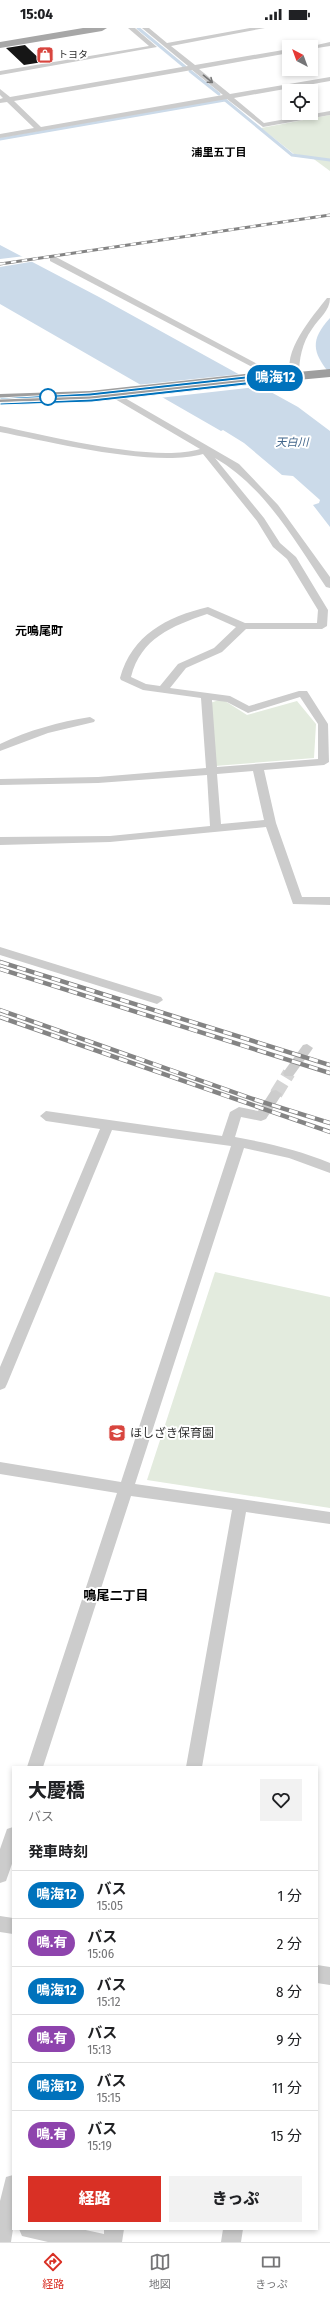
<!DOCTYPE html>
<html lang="ja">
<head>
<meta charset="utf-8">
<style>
	:root { --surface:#fff; --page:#f2f2f2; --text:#202124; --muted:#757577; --line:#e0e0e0; --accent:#d93025 }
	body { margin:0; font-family:"Fira Sans Condensed","Noto Sans JP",sans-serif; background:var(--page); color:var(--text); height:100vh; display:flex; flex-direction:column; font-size:15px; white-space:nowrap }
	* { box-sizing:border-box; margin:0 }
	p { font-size:13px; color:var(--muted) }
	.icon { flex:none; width:22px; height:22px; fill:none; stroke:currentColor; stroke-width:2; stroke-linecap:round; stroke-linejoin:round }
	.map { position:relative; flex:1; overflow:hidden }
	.side { position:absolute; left:12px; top:1738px; width:306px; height:464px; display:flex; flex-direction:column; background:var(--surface); border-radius:0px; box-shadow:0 2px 6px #0003 }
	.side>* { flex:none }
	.badge { padding:0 8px; border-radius:13px; font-size:14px; line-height:26px }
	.needle { width:26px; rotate:319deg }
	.buttons { position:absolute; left:282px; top:12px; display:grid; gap:8px }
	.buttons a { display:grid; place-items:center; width:36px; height:36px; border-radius:0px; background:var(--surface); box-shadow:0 2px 6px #0003; font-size:20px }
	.map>.badge { position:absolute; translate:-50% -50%; box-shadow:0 0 0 2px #fff }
	h2 { padding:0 16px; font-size:15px; line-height:36px }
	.round { display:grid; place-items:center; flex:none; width:42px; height:42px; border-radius:0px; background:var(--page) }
	.head { display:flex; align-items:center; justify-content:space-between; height:68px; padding:0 16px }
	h1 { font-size:19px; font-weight:800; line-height:30px }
	.cta { display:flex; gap:8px; margin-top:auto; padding:8px 16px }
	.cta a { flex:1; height:46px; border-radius:0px; background:var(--accent); color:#fff; font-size:16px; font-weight:800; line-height:46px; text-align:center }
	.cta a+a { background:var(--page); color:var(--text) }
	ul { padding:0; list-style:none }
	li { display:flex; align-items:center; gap:12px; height:48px; padding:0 16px; border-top:1px solid var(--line) }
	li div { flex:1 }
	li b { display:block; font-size:15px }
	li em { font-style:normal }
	li .badge { min-width:44px; font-weight:700; text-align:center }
	.status { display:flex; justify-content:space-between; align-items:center; height:28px; padding:0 20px; background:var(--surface); direction:ltr }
	.status svg { height:11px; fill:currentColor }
	.dock { display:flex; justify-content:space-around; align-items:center; height:56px; border-top:1px solid var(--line); background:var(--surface); font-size:11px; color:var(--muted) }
	.dock a { display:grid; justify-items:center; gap:2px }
	.dock .current { color:var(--accent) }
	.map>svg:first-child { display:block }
	.green { fill:#e3ebde }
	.water { fill:#cbdae9 }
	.pier { fill:#fff }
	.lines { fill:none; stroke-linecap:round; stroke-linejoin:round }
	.stream { stroke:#cbdae9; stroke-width:3 }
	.building { fill:#161616 }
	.minor-tunnel { stroke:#d5d5d5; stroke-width:13; stroke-dasharray:13 6; stroke-linecap:butt }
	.minor { fill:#ccc; fill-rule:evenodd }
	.primary { fill:#a7a7a7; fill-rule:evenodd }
	.trunk { fill:#9e9e9e; fill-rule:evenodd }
	.rail-far1-casing { stroke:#848484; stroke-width:3 }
	.rail-casing { stroke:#848484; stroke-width:4.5 }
	.rail-far1 { stroke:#fff; stroke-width:2; stroke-dasharray:5.5; stroke-linecap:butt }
	.rail { stroke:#fff; stroke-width:3; stroke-dasharray:9; stroke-linecap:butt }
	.oneway { stroke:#767676 }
	.line { fill:#0072bc; stroke:#fff }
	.stop-dot { fill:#fff; stroke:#0072bc; stroke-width:2 }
	.labels { text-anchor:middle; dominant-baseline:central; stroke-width:4; stroke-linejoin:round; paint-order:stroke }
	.far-poi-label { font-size:10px; fill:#2f2f2f; stroke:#fff; text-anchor:start }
	.far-neighbourhood-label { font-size:11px; font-weight:bold; fill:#000; stroke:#fff }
	.far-water-label { font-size:11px; font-style:italic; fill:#42668b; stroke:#fff }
	.far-quarter-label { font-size:12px; font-weight:bold; fill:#000; stroke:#fff }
	.poi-label { font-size:12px; fill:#2f2f2f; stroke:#fff; text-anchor:start }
	.neighbourhood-label { font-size:13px; font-weight:bold; fill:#000; stroke:#fff }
</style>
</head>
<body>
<div class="status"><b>15:04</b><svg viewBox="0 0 49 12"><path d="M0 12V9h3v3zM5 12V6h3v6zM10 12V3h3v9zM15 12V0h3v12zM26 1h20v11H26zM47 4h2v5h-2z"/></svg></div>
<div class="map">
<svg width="330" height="2214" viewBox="0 0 330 2214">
	<rect width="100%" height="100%" fill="#fff"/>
	<!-- green -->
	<g class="green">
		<path d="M330,87V143L311,129L294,126L261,100Z"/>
		<path d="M222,671L247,687L297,673L316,696L314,730L215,738L210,675Z"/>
		<path d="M215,1244L330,1269V1480L147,1452Z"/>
	</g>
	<!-- water -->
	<g class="water">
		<path d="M0,217L99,269L298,379L330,403V499L313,477L319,475L320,472L293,448L282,447L244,415L223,402L221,403L0,276Z"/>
		<path d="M330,290V346C312,324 310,312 330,290Z"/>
	</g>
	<!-- pier -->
	<g class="pier">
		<path d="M25,228L36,233L0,239V231Z"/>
		<path d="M241,346L264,358L159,370L137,357Z"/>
	</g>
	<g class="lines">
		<!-- stream -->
		<g class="stream">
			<path d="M138,0L185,39"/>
			<path d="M190,43L219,66"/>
			<path d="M224,71L292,127L330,132"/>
			<path d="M0,111L225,72"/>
		</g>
	</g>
	<!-- building -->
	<path class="building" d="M25,17L29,21L43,34L24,37L6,20Z"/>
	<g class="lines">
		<!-- minor-tunnel -->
		<path class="minor-tunnel" d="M276,1066L289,1045"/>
		<!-- minor -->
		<g class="minor">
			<path d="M128,0H135L157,19L0,47V43L149,18Z"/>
			<path d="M142,0H149L167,15L250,0H265L171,18L195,37L289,21V25L199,41L230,66L330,49V53L234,70L264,95L330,83V87L263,99L227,71L0,110V106L34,100L7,74L0,75V71L3,70L0,67V61L10,69L188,38ZM192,42L223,67L41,99L14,73Z"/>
			<path d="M330,14V18L311,21V19H308Z"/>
			<path d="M50,229H56L282,349L275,351L50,233Z"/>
			<path d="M327,270H330C330,283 319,290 312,301C302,315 299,331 299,348L292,350C280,325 313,288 327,270Z"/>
			<path d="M118,366L239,436L278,477L330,549V560L326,559C295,513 265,459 215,430L264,490L280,515L296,529L328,582L327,598L322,601H246L222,624L186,640L170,660L230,668L249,678L299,663H307L328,696L329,734L324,737L264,742L276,795L302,869H330V877L293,876L266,799L110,814L0,817V809L110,808L210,798L207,747L98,755L0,757V751L98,749L206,740L201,670L143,662L121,652L120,650C132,607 166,589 208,579L245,595H317L318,582L287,531L273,519L257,493L203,426C155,440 51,414 0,404V398C49,408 154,435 200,421L115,371L114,369ZM207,586L236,599L214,620L178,636L160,658L146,656L131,649C141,610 172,598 207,586ZM300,669L318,696V731L217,739L212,672L227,674L248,685ZM253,743L264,792L221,796L217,746Z"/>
			<path d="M90,689L95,692L94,694L48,705L0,723V716C29,702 59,694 90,689Z"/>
			<path d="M0,919L161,969L163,972L157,976L0,927Z"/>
			<path d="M307,1016L313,1020L311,1023L293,1048H285L283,1045L285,1042L303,1017Z"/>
			<path d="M276,1062L282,1066L266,1091L261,1093L241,1089L235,1109C268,1115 299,1122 330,1135V1145L289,1130L244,1120L135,1456L330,1484V1496L246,1484L202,1739H186L232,1482L131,1468L43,1739H27L117,1465L0,1446V1434L121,1454L231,1118L112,1102L7,1356L5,1360L0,1362V1339L100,1101L46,1093L40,1088L46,1083L222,1108L230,1084L239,1079L258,1083L271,1063Z"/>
			<path d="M13,1799V1833L6,1853L0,1855V1821L7,1801Z"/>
			<path d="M0,1888L13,1890V1906L0,1904Z"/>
			<path d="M317,1937L330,1939V1957L317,1955Z"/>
			<path d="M13,2147V2201L11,2214H0V2173L6,2149Z"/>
			<path d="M19,2201H81L104,2206V2201H124L122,2214H48L22,2208Z"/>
			<path d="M223,2201H243L241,2214H221Z"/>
		</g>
		<!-- primary -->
		<path class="primary" d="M83,0H107L102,3L0,20V14Z"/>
		<!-- trunk -->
		<path class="trunk" d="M330,341V349L276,354L264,352L90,371L0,374V366L90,363L264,344L276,346Z"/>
		<!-- rail-far1 casing -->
		<g class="rail-far1-casing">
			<path id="rail-far1" d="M0,236L330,187"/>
		</g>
		<!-- rail casing -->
		<g class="rail-casing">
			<g id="rail">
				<path d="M0,934L330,1037"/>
				<path d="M0,941L330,1045"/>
				<path d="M0,982L253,1071L330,1095"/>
				<path d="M0,989L330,1104"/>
			</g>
		</g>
		<!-- rail-far1 -->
		<use href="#rail-far1" class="rail-far1"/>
		<!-- rail -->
		<use href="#rail" class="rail"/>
	</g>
	<!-- one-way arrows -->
	<defs><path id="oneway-shaft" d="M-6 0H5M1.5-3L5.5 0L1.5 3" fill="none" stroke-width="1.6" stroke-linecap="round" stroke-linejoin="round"/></defs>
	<use class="oneway" href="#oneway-shaft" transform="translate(208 51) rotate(39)"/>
	<!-- line -->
	<path class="line" d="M264,346L278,350L273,354L92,374L0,377V375L92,371L272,351L264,349L90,368L0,371V370L90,365Z"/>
	<!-- icons -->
	<defs>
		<g id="shop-square" transform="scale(0.9)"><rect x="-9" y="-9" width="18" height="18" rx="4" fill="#d8453e" stroke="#fff"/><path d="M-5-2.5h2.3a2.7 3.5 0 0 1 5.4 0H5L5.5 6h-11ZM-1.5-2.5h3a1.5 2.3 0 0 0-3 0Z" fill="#fff"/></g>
		<g id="school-square" transform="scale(0.9)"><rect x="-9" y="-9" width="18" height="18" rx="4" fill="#d8453e" stroke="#fff"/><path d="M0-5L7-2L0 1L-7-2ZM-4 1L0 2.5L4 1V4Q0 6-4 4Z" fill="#fff"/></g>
	</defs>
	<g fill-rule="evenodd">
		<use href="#shop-square" x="45" y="27"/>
		<use href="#school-square" x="117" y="1405"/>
	</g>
	<!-- markers -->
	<circle class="stop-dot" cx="48" cy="369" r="8"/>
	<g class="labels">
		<!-- far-poi labels -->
		<g class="far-poi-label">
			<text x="58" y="27">トヨタ</text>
		</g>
		<!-- far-neighbourhood labels -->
		<g class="far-neighbourhood-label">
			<text x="219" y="124">浦里五丁目</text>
		</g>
		<!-- far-water labels -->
		<g class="far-water-label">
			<text x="292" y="414">天白川</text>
		</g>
		<!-- far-quarter labels -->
		<g class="far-quarter-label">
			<text x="39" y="603">元鳴尾町</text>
		</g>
		<!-- poi labels -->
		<g class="poi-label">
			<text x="130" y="1405">ほしざき保育園</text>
		</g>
		<!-- neighbourhood labels -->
		<g class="neighbourhood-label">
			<text x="116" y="1567">鳴尾二丁目</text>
		</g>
	</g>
</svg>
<div class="buttons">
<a><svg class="needle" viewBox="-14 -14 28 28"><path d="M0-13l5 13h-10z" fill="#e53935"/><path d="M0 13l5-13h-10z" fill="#757577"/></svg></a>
<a><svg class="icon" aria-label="locate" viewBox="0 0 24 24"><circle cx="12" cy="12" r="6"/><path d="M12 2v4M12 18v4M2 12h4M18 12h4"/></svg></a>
</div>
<b class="badge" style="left:275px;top:350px;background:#0072bc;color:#fff">鳴海12</b>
<section class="side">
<div class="head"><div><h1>大慶橋</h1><p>バス</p></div><a class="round"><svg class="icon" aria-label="heart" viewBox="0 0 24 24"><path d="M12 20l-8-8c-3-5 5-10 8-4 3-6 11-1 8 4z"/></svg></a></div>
<h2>発車時刻</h2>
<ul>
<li><span class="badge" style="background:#0072bc;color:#fff">鳴海12</span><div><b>バス</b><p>15:05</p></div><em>1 分</em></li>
<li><span class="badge" style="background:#8e44ad;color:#fff">鳴.有</span><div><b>バス</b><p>15:06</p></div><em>2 分</em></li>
<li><span class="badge" style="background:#0072bc;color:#fff">鳴海12</span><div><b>バス</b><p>15:12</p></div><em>8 分</em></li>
<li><span class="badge" style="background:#8e44ad;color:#fff">鳴.有</span><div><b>バス</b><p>15:13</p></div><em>9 分</em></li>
<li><span class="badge" style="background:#0072bc;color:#fff">鳴海12</span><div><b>バス</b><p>15:15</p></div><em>11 分</em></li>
<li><span class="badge" style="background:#8e44ad;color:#fff">鳴.有</span><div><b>バス</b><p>15:19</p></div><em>15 分</em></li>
</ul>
<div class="cta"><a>経路</a><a>きっぷ</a></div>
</section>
</div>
<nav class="dock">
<a class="current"><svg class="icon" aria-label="directions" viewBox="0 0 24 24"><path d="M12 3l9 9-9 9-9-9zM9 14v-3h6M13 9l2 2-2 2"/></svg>経路</a>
<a><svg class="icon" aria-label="map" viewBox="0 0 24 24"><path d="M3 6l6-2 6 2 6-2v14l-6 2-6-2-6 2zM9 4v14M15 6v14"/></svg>地図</a>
<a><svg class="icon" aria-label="tickets" viewBox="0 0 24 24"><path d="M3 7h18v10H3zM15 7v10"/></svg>きっぷ</a>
</nav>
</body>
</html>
